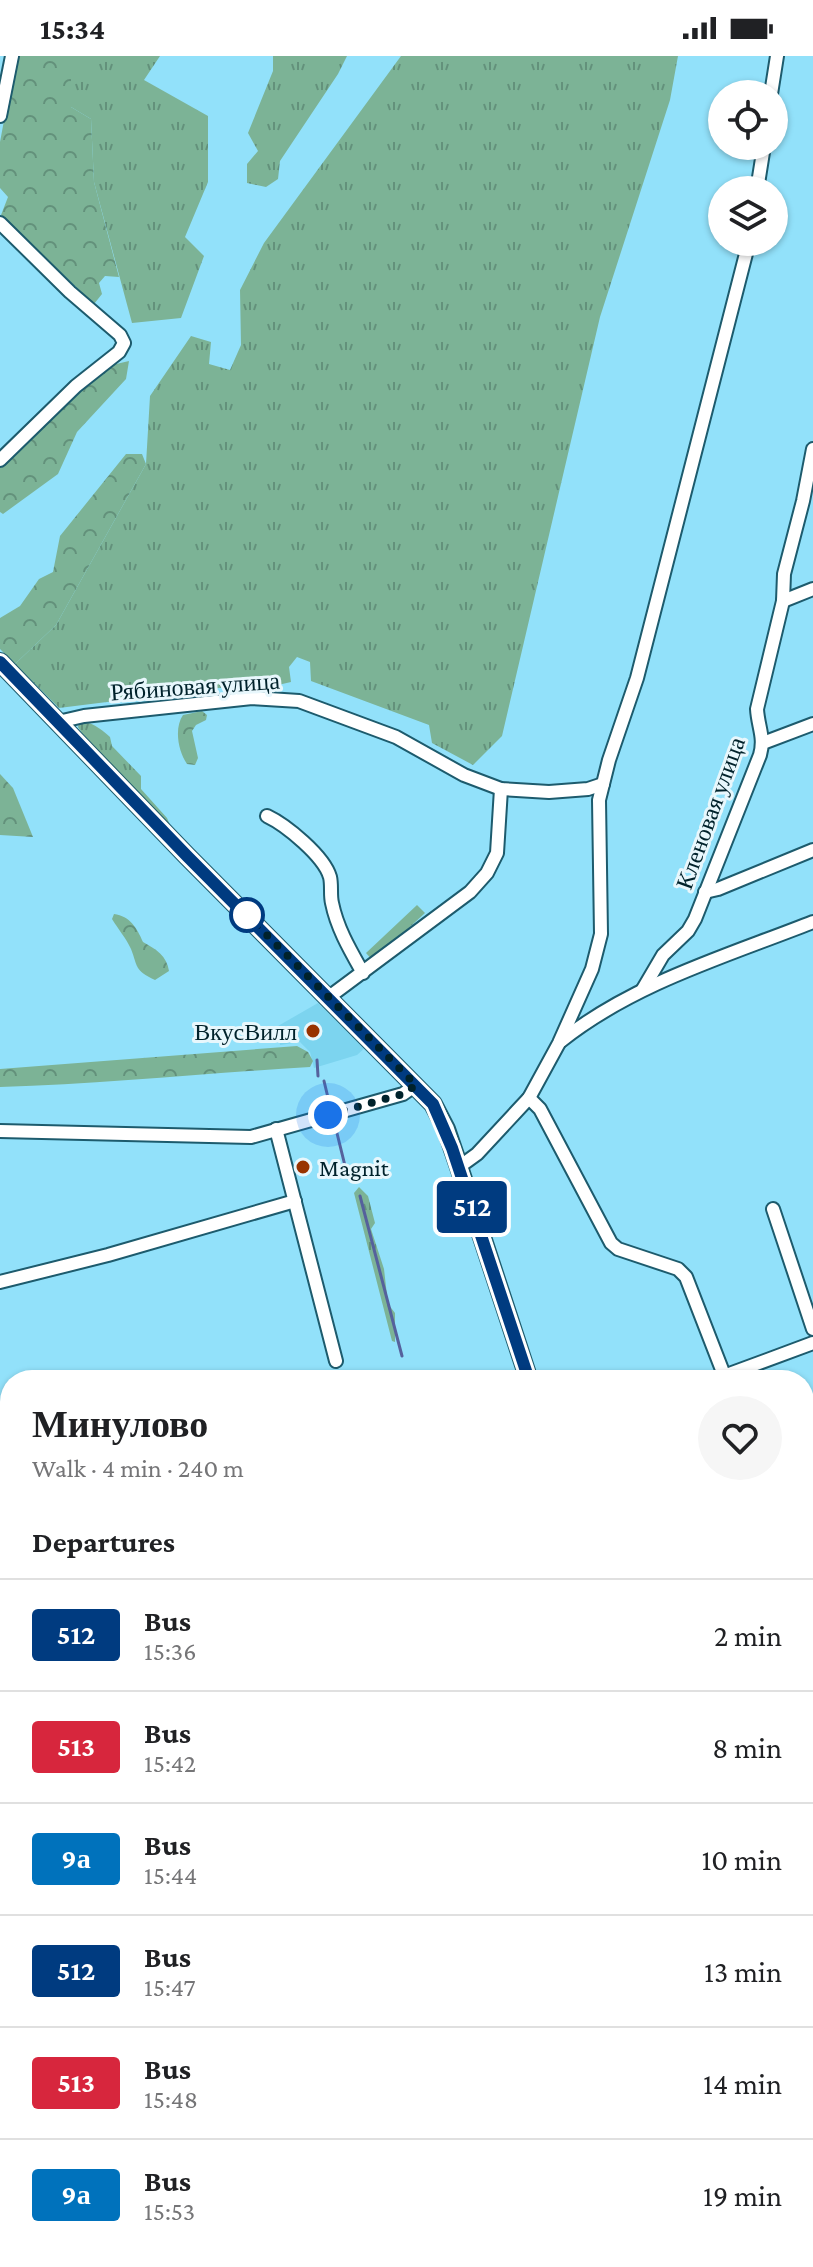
<!DOCTYPE html>
<html lang="en">
<head>
<meta charset="utf-8">
<style>
	:root { --surface:#fff; --page:#f6f6f6; --text:#202124; --muted:#757577; --line:#e0e0e0 }
	body { margin:0; font-family:"Crimson Pro",serif; background:var(--page); color:var(--text); height:100vh; display:flex; flex-direction:column; font-size:30px; white-space:nowrap }
	* { box-sizing:border-box; margin:0 }
	p { font-size:26px; color:var(--muted) }
	.icon { flex:none; width:44px; height:44px; fill:none; stroke:currentColor; stroke-width:2; stroke-linecap:round; stroke-linejoin:round }
	.map { position:relative; flex:1; overflow:hidden }
	.drawer { position:absolute; left:0px; top:1314px; width:814px; height:898px; display:flex; flex-direction:column; background:var(--surface); border-radius:32px 32px 0 0; box-shadow:0 2px 6px #0004 }
	.drawer>* { flex:none }
	.badge { padding:0 16px; border-radius:6px; font-size:28px; line-height:52px }
	.tools { position:absolute; left:708px; top:24px; display:grid; gap:16px }
	.tools a { display:grid; place-items:center; width:80px; height:80px; border-radius:50%; background:var(--surface); box-shadow:0 2px 6px #0004; font-size:40px }
	.you { position:absolute; width:40px; height:40px; margin:-20px; border:6px solid #fff; border-radius:50%; background:#1a73e8; box-shadow:0 0 0 12px #1a73e833 }
	.map>.badge { position:absolute; translate:-50% -50%; box-shadow:0 0 0 4px #fff }
	h2 { padding:0 32px; font-size:30px; line-height:72px }
	.round { display:grid; place-items:center; flex:none; width:84px; height:84px; border-radius:42px; background:var(--page) }
	.summary { display:flex; align-items:center; justify-content:space-between; height:136px; padding:0 32px }
	h1 { font-size:38px; font-weight:700; line-height:60px }
	ul { padding:0; list-style:none }
	li { display:flex; align-items:center; gap:24px; height:112px; padding:0 32px; border-top:2px solid var(--line) }
	li div { flex:1 }
	li b { display:block; font-size:30px }
	li em { font-style:normal }
	li .badge { min-width:88px; font-weight:700; text-align:center }
	.status { display:flex; justify-content:space-between; align-items:center; height:56px; padding:0 40px; background:var(--surface); direction:ltr }
	.status svg { height:22px; fill:currentColor }
	.map>svg:first-child { display:block }
	.built { fill:#7cd4ef }
	.grass { fill:url(#grass-tufts) }
	.forest { fill:url(#forest-crowns) }
	.lines { fill:none; stroke-linecap:round; stroke-linejoin:round }
	.stream { stroke:#55619c; stroke-width:3 }
	.minor-casing { stroke:#1d5b6d; stroke-width:16 }
	.major-casing { stroke:#1d5b6d; stroke-width:20 }
	.minor { stroke:#fff; stroke-width:12 }
	.major { stroke:#fff; stroke-width:16 }
	.line-casing { stroke:#fff; stroke-width:18 }
	.line { stroke:#003b80; stroke-width:12 }
	.walk { stroke:#00222b; stroke-width:8; stroke-dasharray:0 14.4 }
	.stop-dot { fill:#fff; stroke:#003b80; stroke-width:4 }
	.poi-dot { fill:#983300; stroke:#e8f7fc; stroke-width:3 }
	.labels { text-anchor:middle; dominant-baseline:central; stroke-width:6; stroke-linejoin:round; paint-order:stroke }
	.street-label { font-size:24px; fill:#00222b; stroke:#e8f7fc }
	.poi-label { font-size:24px; fill:#00222b; stroke:#e8f7fc; text-anchor:end }
</style>
</head>
<body>
<div class="status"><b>15:34</b><svg viewBox="0 0 49 12"><path d="M0 12V9h3v3zM5 12V6h3v6zM10 12V3h3v9zM15 12V0h3v12zM26 1h20v11H26zM47 4h2v5h-2z"/></svg></div>
<div class="map">
<svg width="813" height="2211" viewBox="0 0 813 2211">
	<defs>
		<pattern id="grass-tufts" width="24" height="20" patternUnits="userSpaceOnUse" patternTransform="scale(2)"><rect width="24" height="20" fill="#7cb396"/><path d="M3 7l-1-3M5 7V3M7 7l1-3M15 17l-1-3M17 17v-4M19 17l1-3" fill="none" stroke="#63917b"/></pattern>
		<pattern id="forest-crowns" width="20" height="18" patternUnits="userSpaceOnUse" patternTransform="scale(2)"><rect width="20" height="18" fill="#7cb396"/><path d="M2 6a3 3 0 1 1 6 0M12 15a3 3 0 1 1 6 0" fill="none" stroke="#63917b"/></pattern>
	</defs>
	<rect width="100%" height="100%" fill="#92e1fa"/>
	<!-- built -->
	<g class="built">
		<path d="M318,947L338,966L341,963L367,990L357,999L314,1012L310,996L300,986L280,989L278,970Z"/>
		<path d="M10,1831V1958L0,1960V1834Z"/>
		<path d="M804,2181L813,2211H658L657,2202H804Z"/>
		<path d="M193,2202H302L306,2211H185Z"/>
	</g>
	<!-- grass -->
	<g class="grass">
		<path d="M71,0H160L144,24L208,60V126L185,181L204,200L181,262L132,267L94,126L91,63L71,51Z"/>
		<path d="M273,0H347L338,18L280,105L278,123L266,131L247,127V108L258,95L248,77L273,15Z"/>
		<path d="M401,0H678L670,44L600,261L502,680L473,709L432,687L429,669L311,625L310,606L297,601L289,611L291,626L278,629L251,628L59,652L15,608L56,569L146,408L150,340L191,280L211,286L209,308L230,314L241,289L240,234L264,187Z"/>
		<path d="M85,666C93,667 105,676 110,681L112,690L141,720V733L167,762L171,771L82,677L78,671L79,668Z"/>
		<path d="M417,849L425,857L373,905L366,897Z"/>
		<path d="M359,1131L368,1140L375,1167L371,1173L384,1213L388,1248L395,1257V1286L392,1285L354,1137Z"/>
	</g>
	<!-- forest -->
	<g class="forest">
		<path d="M16,0H71V51L91,63L94,126L119,221L105,220L99,227L102,238L94,248L1,159L8,141L0,132V86Z"/>
		<path d="M129,305L126,323L77,376L58,418L3,458L0,456V412L68,344L112,309Z"/>
		<path d="M126,398H142L146,408L56,569L15,608L0,593V562L20,550L39,523L53,516L60,480Z"/>
		<path d="M202,655L207,659L206,664L196,669L192,675L198,702L195,709L187,708C178,695 174,672 183,659Z"/>
		<path d="M0,718L13,732L33,781L0,779Z"/>
		<path d="M114,858C130,860 137,872 143,886C156,893 167,900 169,915L155,924C134,914 138,911 131,893C126,882 118,873 112,863Z"/>
		<path d="M297,990L308,996L313,1005L310,1011C207,1017 104,1028 0,1031V1013Z"/>
	</g>
	<g class="lines">
		<!-- stream -->
		<g class="stream">
			<path d="M317,1004L318,1020"/>
			<path d="M324,1025L330,1050"/>
			<path d="M334,1065L347,1118"/>
			<path d="M360,1140L402,1300"/>
		</g>
		<!-- minor casing -->
		<g class="minor-casing">
			<g id="minor">
				<path d="M771,38L777,0"/>
				<path d="M0,60L12,0"/>
				<path d="M757,134L764,90"/>
				<path d="M0,167L70,236L120,279L124,287L119,296L76,330L0,404"/>
				<path d="M783,545L813,533"/>
				<path d="M58,666L84,660L252,642L299,645L396,681L464,719L501,733L549,736L588,733L603,728"/>
				<path d="M763,687L813,668"/>
				<path d="M267,760C286,769 324,800 330,821C332,829 330,839 332,847C337,872 350,894 363,917"/>
				<path d="M705,836L718,833L813,794"/>
				<path d="M643,933L663,899L688,875L695,863L760,699C765,681 758,671 757,653L783,545L784,518L803,445L813,393"/>
				<path d="M329,941L470,836L487,817L497,797L501,733"/>
				<path d="M561,985C634,927 727,900 813,866"/>
				<path d="M529,1042L540,1053L611,1187L618,1193L678,1213L686,1221L726,1324"/>
				<path d="M276,1073L336,1305"/>
				<path d="M0,1075L251,1081L403,1038L416,1029"/>
				<path d="M459,1111L477,1098L529,1042L559,987L592,913L601,878L599,744L609,704L637,622L749,186"/>
				<path d="M773,1153L813,1273"/>
				<path d="M0,1226L108,1199L295,1145"/>
				<path d="M724,1320L813,1287"/>
				<path d="M804,1399L813,1396"/>
				<path d="M804,1517L813,1513"/>
				<path d="M804,1533L812,1553"/>
				<path d="M804,1586L813,1583"/>
				<path d="M804,1924L813,1922"/>
				<path d="M649,2202L651,2211"/>
			</g>
		</g>
		<!-- major casing -->
		<g class="major-casing">
			<g id="major">
				<path d="M0,606L187,800L433,1048L446,1073L459,1111L529,1324"/>
				<path d="M804,2148L813,2174"/>
			</g>
		</g>
		<!-- minor -->
		<use href="#minor" class="minor"/>
		<!-- major -->
		<use href="#major" class="major"/>
	</g>
	<g class="lines">
		<!-- line casing -->
		<g class="line-casing">
			<path id="line" d="M0,606L187,800L433,1048L452,1092L529,1324"/>
		</g>
		<!-- line -->
		<use href="#line" class="line"/>
		<!-- walk -->
		<path class="walk" d="M247,859L416,1029L403,1038L328,1059"/>
	</g>
	<!-- markers -->
	<circle class="stop-dot" cx="247" cy="859" r="16"/>
	<g class="poi-dot">
		<circle cx="313" cy="975" r="8"/>
		<circle cx="303" cy="1111" r="8"/>
	</g>
	<g class="labels">
		<!-- street labels -->
		<g class="street-label">
			<text transform="translate(195 630) rotate(-4)">Рябиновая улица</text>
			<text transform="translate(710 757) rotate(-70)">Кленовая улица</text>
		</g>
		<!-- poi labels -->
		<g class="poi-label">
			<text x="297" y="975">ВкусВилл</text>
			<text x="319" y="1111" text-anchor="start">Magnit</text>
		</g>
	</g>
</svg>
<div class="tools">
<a><svg class="icon" aria-label="locate" viewBox="0 0 24 24"><circle cx="12" cy="12" r="6"/><path d="M12 2v4M12 18v4M2 12h4M18 12h4"/></svg></a>
<a><svg class="icon" aria-label="layers" viewBox="0 0 24 24"><path d="M12 4l9 5-9 5-9-5zM3 14l9 5 9-5"/></svg></a>
</div>
<div class="you" style="left:328px;top:1059px"></div>
<b class="badge" style="left:472px;top:1151px;background:#003b80;color:#fff">512</b>
<section class="drawer">
<div class="summary"><div><h1>Минулово</h1><p>Walk · 4 min · 240 m</p></div><a class="round"><svg class="icon" aria-label="heart" viewBox="0 0 24 24"><path d="M12 20l-8-8c-3-5 5-10 8-4 3-6 11-1 8 4z"/></svg></a></div>
<h2>Departures</h2>
<ul>
<li><span class="badge" style="background:#003b80;color:#fff">512</span><div><b>Bus</b><p>15:36</p></div><em>2 min</em></li>
<li><span class="badge" style="background:#d7263d;color:#fff">513</span><div><b>Bus</b><p>15:42</p></div><em>8 min</em></li>
<li><span class="badge" style="background:#0072bc;color:#fff">9а</span><div><b>Bus</b><p>15:44</p></div><em>10 min</em></li>
<li><span class="badge" style="background:#003b80;color:#fff">512</span><div><b>Bus</b><p>15:47</p></div><em>13 min</em></li>
<li><span class="badge" style="background:#d7263d;color:#fff">513</span><div><b>Bus</b><p>15:48</p></div><em>14 min</em></li>
<li><span class="badge" style="background:#0072bc;color:#fff">9а</span><div><b>Bus</b><p>15:53</p></div><em>19 min</em></li>
</ul>
</section>
</div>
</body>
</html>
